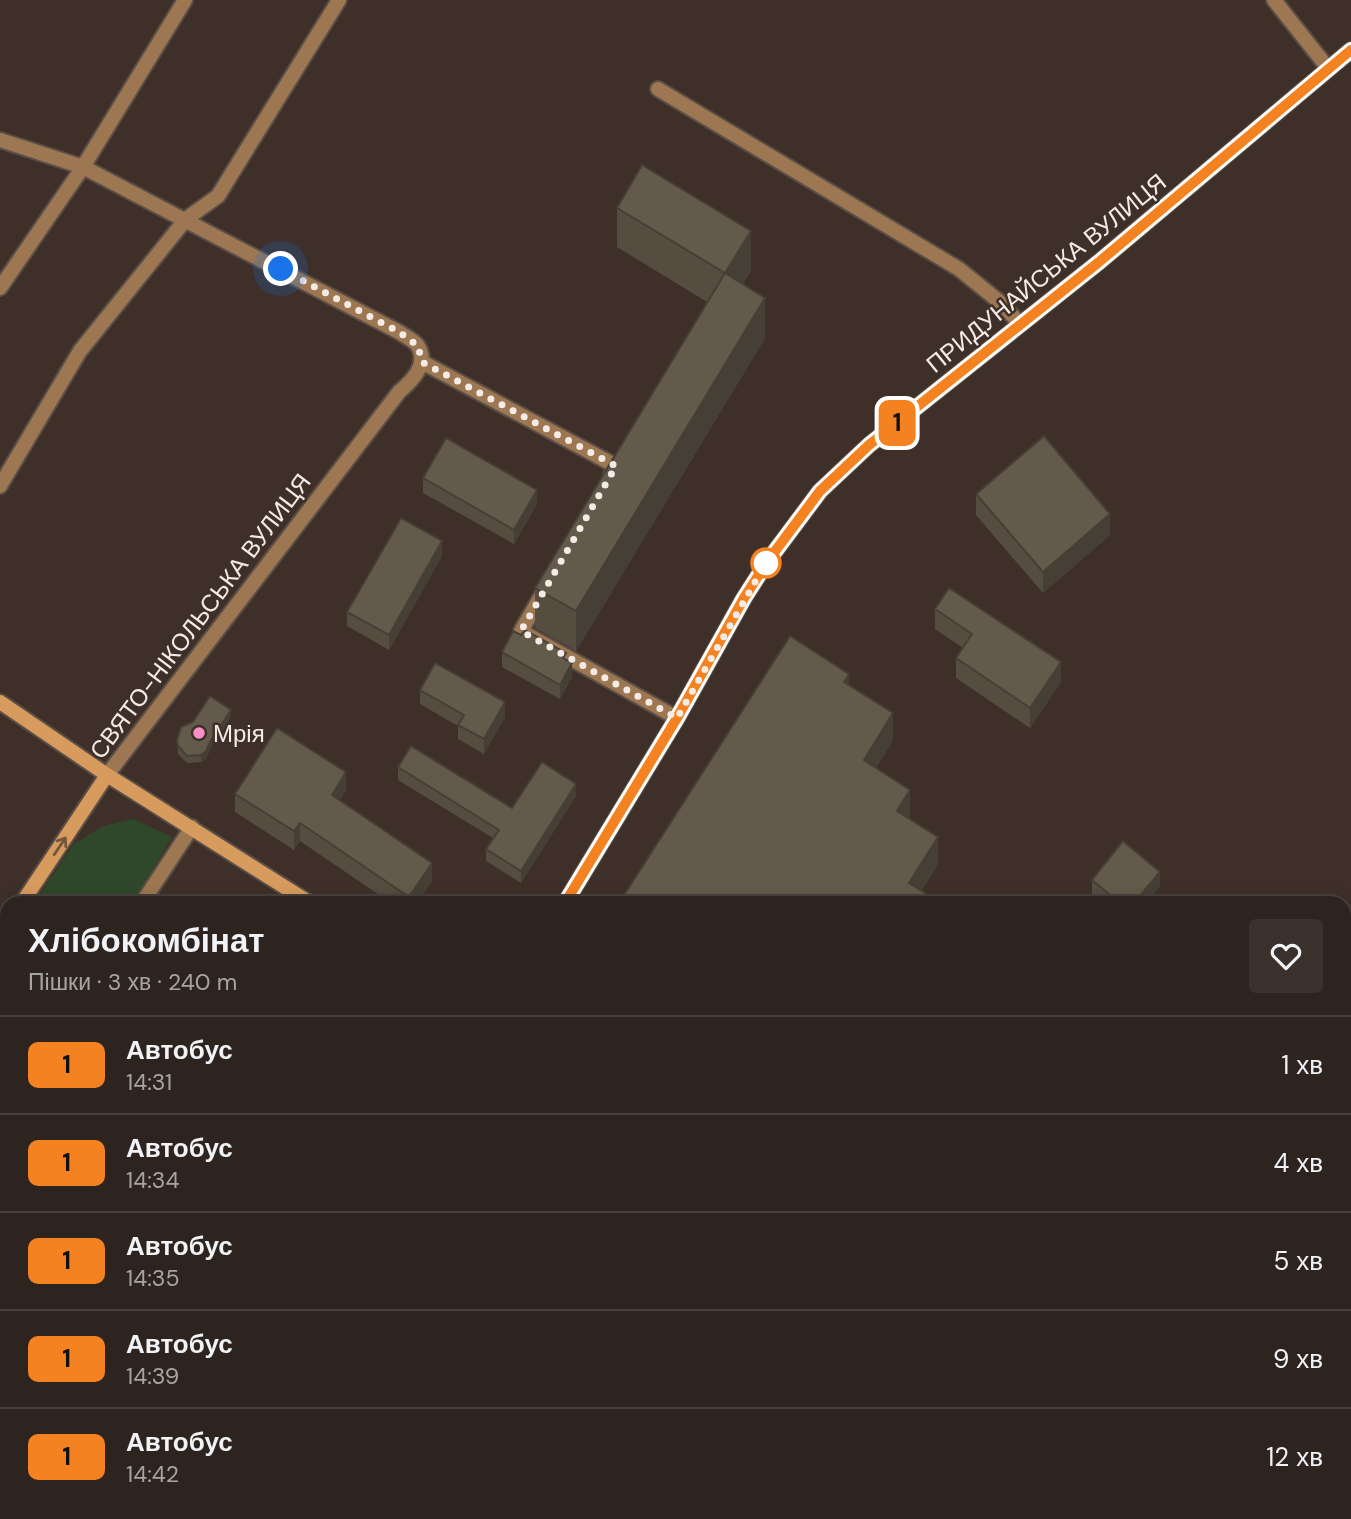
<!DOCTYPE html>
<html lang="uk">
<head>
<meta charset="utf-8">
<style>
	:root { --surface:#2e241f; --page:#3a302c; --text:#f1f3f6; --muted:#a7a4a4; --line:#49413d }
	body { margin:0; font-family:"DM Sans",sans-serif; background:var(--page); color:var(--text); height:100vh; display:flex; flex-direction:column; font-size:26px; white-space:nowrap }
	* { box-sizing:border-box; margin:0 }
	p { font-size:23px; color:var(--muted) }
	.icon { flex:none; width:38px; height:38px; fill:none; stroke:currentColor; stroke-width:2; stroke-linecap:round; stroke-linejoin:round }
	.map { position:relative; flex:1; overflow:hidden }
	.drawer { position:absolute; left:0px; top:896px; width:1351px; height:623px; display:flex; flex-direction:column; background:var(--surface); border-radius:21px 21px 0 0; box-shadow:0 4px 18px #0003,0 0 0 2px var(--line) }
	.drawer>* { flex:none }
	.badge { padding:0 14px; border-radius:10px; font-size:24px; line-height:46px }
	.you { position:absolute; width:35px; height:35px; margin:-18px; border:5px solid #fff; border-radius:50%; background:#1a73e8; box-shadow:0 0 0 10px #1a73e833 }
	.map>.badge { position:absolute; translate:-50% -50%; box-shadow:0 0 0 4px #fff }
	.round { display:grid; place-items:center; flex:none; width:74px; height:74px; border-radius:7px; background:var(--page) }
	.headline { display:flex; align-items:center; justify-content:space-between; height:119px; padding:0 28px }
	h1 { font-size:33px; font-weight:700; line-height:52px }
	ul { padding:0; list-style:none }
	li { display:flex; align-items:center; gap:21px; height:98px; padding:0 28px; border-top:2px solid var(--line) }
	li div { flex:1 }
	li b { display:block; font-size:26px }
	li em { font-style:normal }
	li .badge { min-width:77px; font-weight:700; text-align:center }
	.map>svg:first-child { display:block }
	.green { fill:#2f4829 }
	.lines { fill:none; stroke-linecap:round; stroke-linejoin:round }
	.service-casing { stroke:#5b4e47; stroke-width:18 }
	.minor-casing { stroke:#5b4e47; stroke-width:18 }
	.secondary-casing { stroke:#5b4e47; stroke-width:18 }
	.path { stroke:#9a8e88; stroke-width:4.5; stroke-dasharray:3.5 5; stroke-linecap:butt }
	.service { stroke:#9c7751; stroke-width:14 }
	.minor { stroke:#9c7751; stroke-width:14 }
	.secondary { stroke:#d79c5d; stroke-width:14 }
	.wall { fill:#564d41 }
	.shaded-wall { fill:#463f35 }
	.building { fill:#645a4c; stroke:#463f35; stroke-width:2 }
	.oneway { stroke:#74563b }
	.line-casing { stroke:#fff; stroke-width:16 }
	.line { stroke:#f58220; stroke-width:10 }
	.walk { stroke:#f4ebe6; stroke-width:7; stroke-dasharray:0 12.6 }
	.stop-dot { fill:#fff; stroke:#f58220; stroke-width:3.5 }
	.poi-dot { fill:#fa8fc7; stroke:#3e3029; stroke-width:2.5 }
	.labels { text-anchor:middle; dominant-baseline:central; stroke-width:5; stroke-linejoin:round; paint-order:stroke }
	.street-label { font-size:24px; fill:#f4ebe6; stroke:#3e3029 }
	.poi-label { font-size:24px; fill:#f4ebe6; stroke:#3e3029; text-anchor:start }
</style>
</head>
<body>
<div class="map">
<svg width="1351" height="1519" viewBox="0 0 1351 1519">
	<rect width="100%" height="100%" fill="#3e3029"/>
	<!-- green -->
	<g class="green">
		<path d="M133,819L172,837L133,903H34L74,844L103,826Z"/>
		<path d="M7,944V1118L0,1130V954Z"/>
	</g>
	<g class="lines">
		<!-- service casing -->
		<g class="service-casing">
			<g id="service">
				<path d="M422,362L616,466L611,475"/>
				<path d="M543,593L521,631L677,718"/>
			</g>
		</g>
		<!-- minor casing -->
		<g class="minor-casing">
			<g id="minor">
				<path d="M1274,0L1328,68"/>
				<path d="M658,89L959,269L1001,303L1020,324"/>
				<path d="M0,140L83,167L399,332C405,336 415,341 418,346C429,364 412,381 399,392L107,775"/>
				<path d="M0,288L83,167L185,0"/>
				<path d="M0,486L80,351L186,219L218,196L339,0"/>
				<path d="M142,903L192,827"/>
				<path d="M0,1136L7,1125"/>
				<path d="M0,1291L7,1296"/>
				<path d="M358,1512L366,1519"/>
				<path d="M183,1519L188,1512"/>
				<path d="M497,1519L501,1512"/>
			</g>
		</g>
		<!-- secondary casing -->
		<g class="secondary-casing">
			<g id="secondary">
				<path d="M0,702L107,775L310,903"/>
				<path d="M22,903L107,775"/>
				<path d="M565,903L677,718L744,598L767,562L820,491L869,445L1099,262L1351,50"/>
				<path d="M0,936L7,925"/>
			</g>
		</g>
		<!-- path -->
		<g class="path">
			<path d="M1344,1247H1351"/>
			<path d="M879,1512L881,1519"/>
		</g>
		<!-- service -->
		<use href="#service" class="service"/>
		<!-- minor -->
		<use href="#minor" class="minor"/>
		<!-- secondary -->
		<use href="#secondary" class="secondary"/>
	</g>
	<!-- wall -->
	<g class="wall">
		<path d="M617,208L751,270L743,284L765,338L576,651L535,628V588L707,302L617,247Z"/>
		<path d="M423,478L537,504L514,544L423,493Z"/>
		<path d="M976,494L1110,535L1043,593L976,515Z"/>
		<path d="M442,556L389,650L347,626V612Z"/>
		<path d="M935,609L1061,682L1030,728L956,678V658L963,648L935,629Z"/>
		<path d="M521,635L566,660L572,677L560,699L502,667V652Z"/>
		<path d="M420,690L505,717L484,754L458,739V726L420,704Z"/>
		<path d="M231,717L211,747L206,759L201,762L187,763L178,754L177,740Z"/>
		<path d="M398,767L512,808L576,796L521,883L486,861V849L493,838L398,780Z"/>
		<path d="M346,790L340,800L432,881L418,903H391L300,841L294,850L235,812V794Z"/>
		<path d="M1092,880L1160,886L1146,903H1102L1092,894Z"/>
	</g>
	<!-- shaded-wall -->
	<g class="shaded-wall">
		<path d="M751,231V270L725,313V273Z"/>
		<path d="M765,298V338L576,651V611Z"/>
		<path d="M537,490V504L514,544V530Z"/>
		<path d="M1110,514V535L1043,593V572Z"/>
		<path d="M442,541V556L389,650V635Z"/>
		<path d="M1061,662V682L1030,728V708Z"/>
		<path d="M572,663V677L560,699V685Z"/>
		<path d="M849,674V702L844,682Z"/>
		<path d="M505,702V717L484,754V739Z"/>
		<path d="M231,710V717L211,747L206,759L201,762V755Z"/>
		<path d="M893,713V741L864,788V760Z"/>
		<path d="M346,772V790L332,813V795Z"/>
		<path d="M576,784V796L521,883V871Z"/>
		<path d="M910,790V818L897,839V811Z"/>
		<path d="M300,823V841L294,850V831Z"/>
		<path d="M938,837V865L914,903L909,883Z"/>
		<path d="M432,863V881L418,903H409V897Z"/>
		<path d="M1160,872V886L1146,903H1134Z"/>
	</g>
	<!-- building -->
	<g class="building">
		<path d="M642,165L751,231L725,273L617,208Z"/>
		<path d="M725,273L765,298L576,611L535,588Z"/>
		<path d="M1044,436L1110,514L1043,572L976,494Z"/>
		<path d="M446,438L537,490L514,530L423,478Z"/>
		<path d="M401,518L442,541L389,635L347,612Z"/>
		<path d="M949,588L1061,662L1030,708L956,658L972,634L935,609Z"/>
		<path d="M525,630L566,653L563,658L572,663L560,685L502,652L513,631L521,635Z"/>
		<path d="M790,636L849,674L844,682L893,713L864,760L910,790L897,811L938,837L909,883L941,903H619Z"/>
		<path d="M435,663L505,702L484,739L458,725L464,715L420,690Z"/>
		<path d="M210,696L231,710L211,740L206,751L201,755L187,756L178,746L177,740L181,727L193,722Z"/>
		<path d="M277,728L346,772L332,795L432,863L409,897L300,823L294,831L235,794Z"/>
		<path d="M411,746L512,808L542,762L576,784L521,871L486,849L499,830L398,767Z"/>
		<path d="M1123,841L1160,872L1134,903H1120L1092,880Z"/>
	</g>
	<!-- one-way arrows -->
	<defs><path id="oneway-shaft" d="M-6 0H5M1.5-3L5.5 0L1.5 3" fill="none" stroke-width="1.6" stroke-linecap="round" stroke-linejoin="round" transform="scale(1.75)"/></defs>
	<use class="oneway" href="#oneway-shaft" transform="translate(60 846) rotate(-56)"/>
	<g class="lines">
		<!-- line casing -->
		<g class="line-casing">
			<path id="line" d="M565,903L677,718L744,598L767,562L820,491L869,445L1099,262L1351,50"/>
		</g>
		<!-- line -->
		<use href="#line" class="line"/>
		<!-- walk -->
		<path class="walk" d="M281,269L399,332L418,346L422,362L616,466L521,631L677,718L766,563"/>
	</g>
	<!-- markers -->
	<circle class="stop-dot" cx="766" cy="563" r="14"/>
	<circle class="poi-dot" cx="199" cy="733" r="7"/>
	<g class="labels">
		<!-- street labels -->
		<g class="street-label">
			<text transform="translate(1046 273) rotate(-39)">ПРИДУНАЙСЬКА ВУЛИЦЯ</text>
			<text transform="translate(200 616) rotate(-53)">СВЯТО-НІКОЛЬСЬКА ВУЛИЦЯ</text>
		</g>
		<!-- poi labels -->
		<g class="poi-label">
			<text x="213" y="733">Мрія</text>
		</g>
	</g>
</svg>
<div class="you" style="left:281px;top:269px"></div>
<b class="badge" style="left:897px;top:423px;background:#f58220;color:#111">1</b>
<section class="drawer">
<div class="headline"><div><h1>Хлібокомбінат</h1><p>Пішки · 3 хв · 240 m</p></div><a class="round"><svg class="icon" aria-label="heart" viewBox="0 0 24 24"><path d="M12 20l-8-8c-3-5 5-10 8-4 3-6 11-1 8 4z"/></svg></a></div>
<ul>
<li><span class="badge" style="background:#f58220;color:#111">1</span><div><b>Автобус</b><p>14:31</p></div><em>1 хв</em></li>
<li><span class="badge" style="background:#f58220;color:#111">1</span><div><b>Автобус</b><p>14:34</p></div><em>4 хв</em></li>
<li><span class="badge" style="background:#f58220;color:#111">1</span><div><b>Автобус</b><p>14:35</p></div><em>5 хв</em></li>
<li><span class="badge" style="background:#f58220;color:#111">1</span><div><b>Автобус</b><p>14:39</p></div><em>9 хв</em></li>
<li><span class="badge" style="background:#f58220;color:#111">1</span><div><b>Автобус</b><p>14:42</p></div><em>12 хв</em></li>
</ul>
</section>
</div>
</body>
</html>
